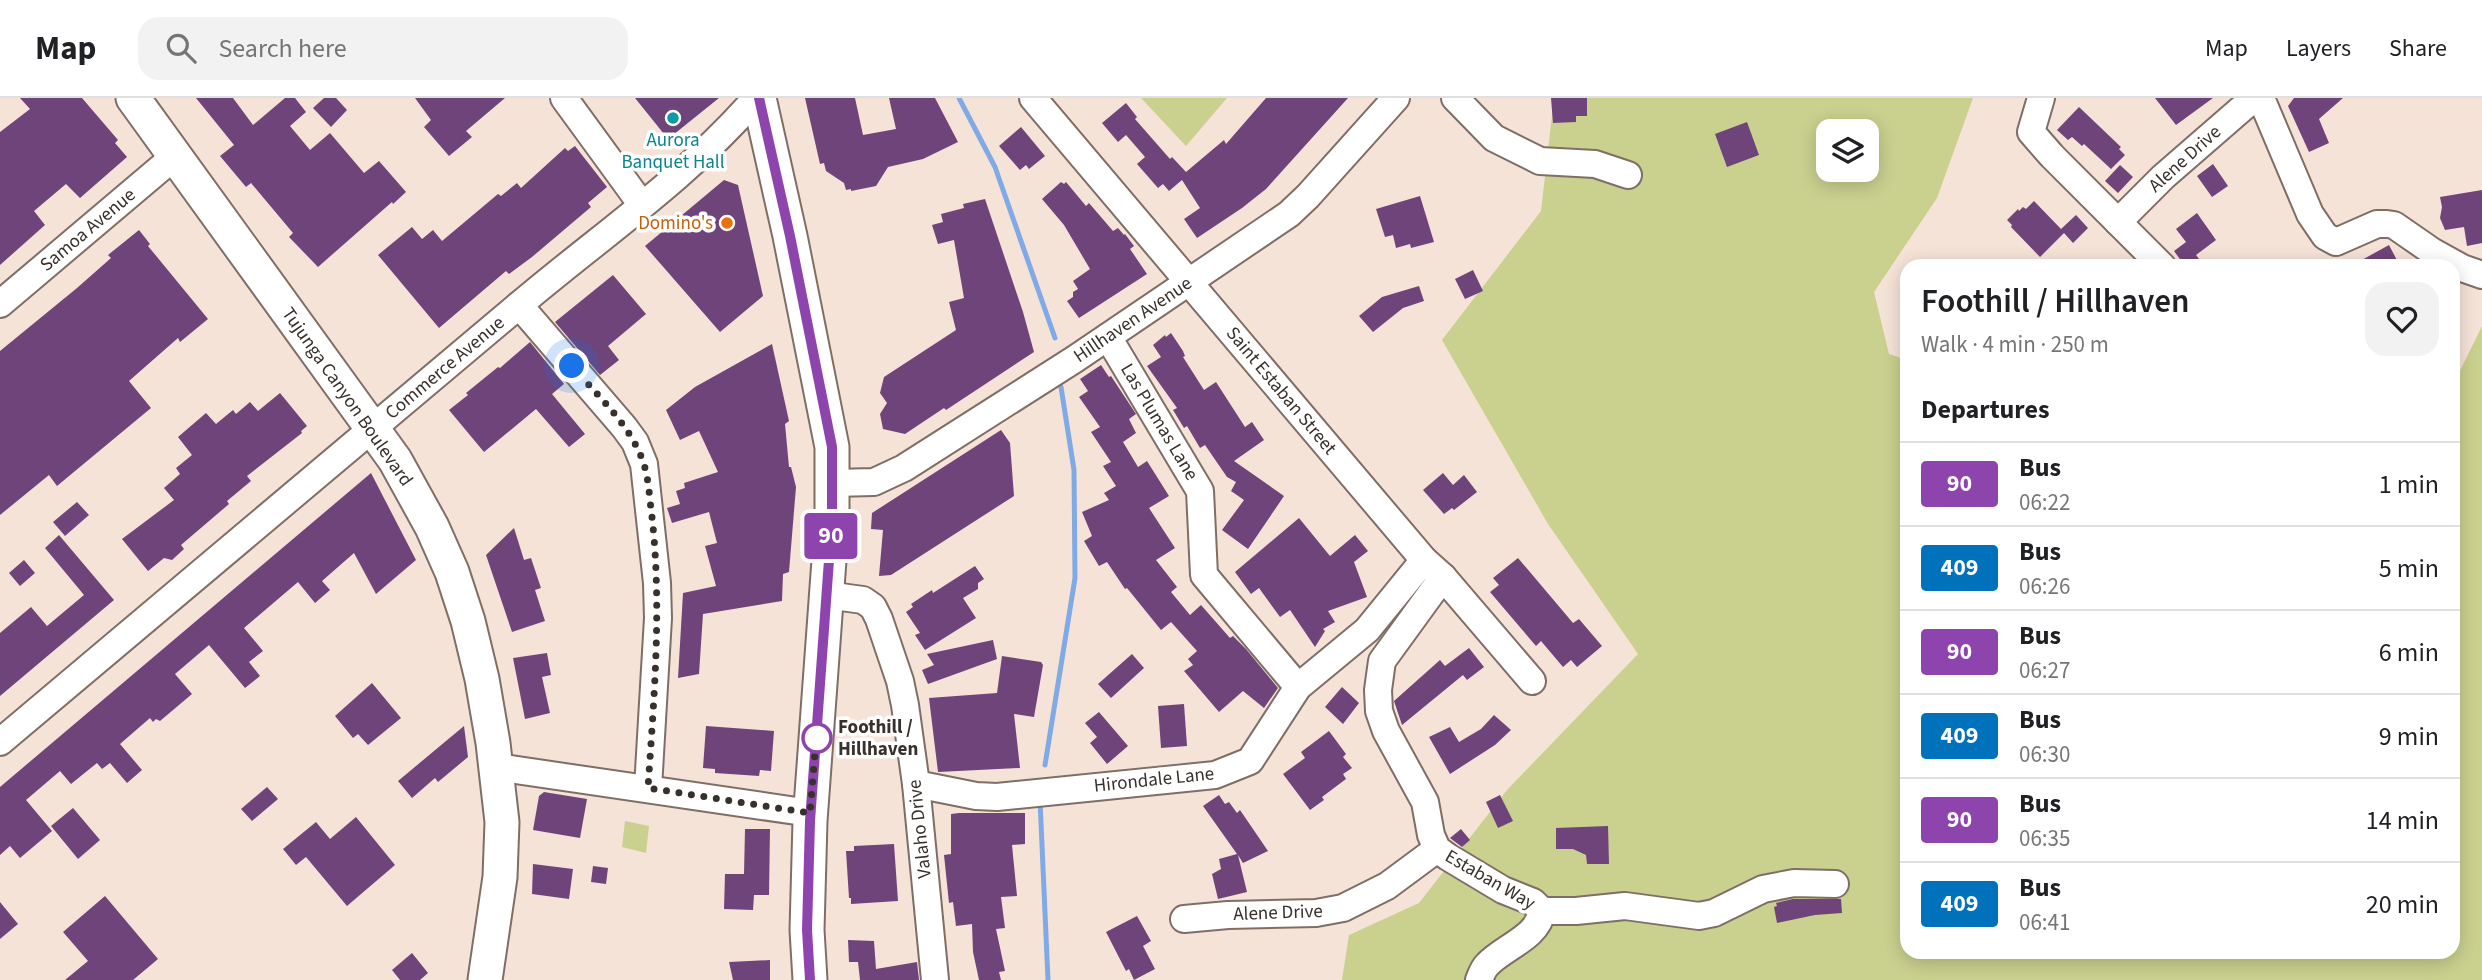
<!DOCTYPE html>
<html lang="en">
<head>
<meta charset="utf-8">
<style>
	:root { --surface:#fff; --page:#f2f2f2; --text:#202124; --muted:#757577; --line:#e0e0e0 }
	body { margin:0; font-family:"Source Sans 3",sans-serif; background:var(--page); color:var(--text); height:100vh; display:flex; flex-direction:column; font-size:26px; white-space:nowrap }
	* { box-sizing:border-box; margin:0 }
	p { font-size:23px; color:var(--muted) }
	.icon { flex:none; width:38px; height:38px; fill:none; stroke:currentColor; stroke-width:2; stroke-linecap:round; stroke-linejoin:round }
	.map { position:relative; flex:1; overflow:hidden }
	.side { position:absolute; left:1900px; top:161px; width:560px; height:700px; display:flex; flex-direction:column; background:var(--surface); border-radius:21px; box-shadow:0 4px 18px #0003 }
	.side>* { flex:none }
	.badge { padding:0 14px; border-radius:5px; font-size:24px; line-height:46px }
	.fabs { position:absolute; left:1816px; top:21px; display:grid; gap:14px }
	.fabs a { display:grid; place-items:center; width:63px; height:63px; border-radius:14px; background:var(--surface); box-shadow:0 4px 18px #0003; font-size:35px }
	.you { position:absolute; width:35px; height:35px; margin:-18px; border:5px solid #fff; border-radius:50%; background:#1a73e8; box-shadow:0 0 0 10px #1a73e833 }
	.map>.badge { position:absolute; translate:-50% -50%; box-shadow:0 0 0 4px #fff }
	h2 { padding:0 21px; font-size:26px; line-height:63px }
	.round { display:grid; place-items:center; flex:none; width:74px; height:74px; border-radius:21px; background:var(--page) }
	.head { display:flex; align-items:center; justify-content:space-between; height:119px; padding:0 21px }
	h1 { font-size:33px; font-weight:600; line-height:52px }
	ul { padding:0; list-style:none }
	li { display:flex; align-items:center; gap:21px; height:84px; padding:0 21px; border-top:2px solid var(--line) }
	li div { flex:1 }
	li b { display:block; font-size:26px }
	li em { font-style:normal }
	li .badge { min-width:77px; font-weight:700; text-align:center }
	header { display:flex; align-items:center; gap:42px; box-sizing:border-box; height:98px; padding:0 35px; background:var(--surface); border-bottom:2px solid var(--line) }
	header strong { font-size:33px }
	nav { display:flex; gap:38px; margin-inline-start:auto; font-size:24px }
	.search { width:490px; height:63px; background:var(--page); display:flex; align-items:center; gap:18px; box-sizing:border-box; padding:0 24px; border-radius:21px; color:var(--muted); font-size:26px }
	.map>svg:first-child { display:block }
	.green { fill:#cad08e; fill-rule:evenodd }
	.lines { fill:none; stroke-linecap:round; stroke-linejoin:round }
	.stream { stroke:#80aae6; stroke-width:5 }
	.building { fill:#6f447a }
	.minor-casing { stroke:#7f6e65; stroke-width:30 }
	.major-casing { stroke:#7f6e65; stroke-width:37 }
	.minor { stroke:#fff; stroke-width:26 }
	.major { stroke:#fff; stroke-width:33 }
	.line-casing { stroke:#fff; stroke-width:16 }
	.line { stroke:#8e44ad; stroke-width:10 }
	.walk { stroke:#37302c; stroke-width:7; stroke-dasharray:0 12.6 }
	.culture-dot { fill:#0f9aa8; stroke:#fff; stroke-width:2.5 }
	.food-dot { fill:#e8710a; stroke:#fff; stroke-width:2.5 }
	.stop-dot { fill:#fff; stroke:#8e44ad; stroke-width:3.5 }
	.labels { text-anchor:middle; dominant-baseline:central; stroke-width:7; stroke-linejoin:round; paint-order:stroke }
	.culture-label { font-size:19px; fill:#0d838f; stroke:#fff }
	.street-label { font-size:19px; fill:#37302c; stroke:#fff }
	.food-label { font-size:19px; fill:#c56008; stroke:#fff; text-anchor:end }
	.stop-label { font-size:19px; font-weight:bold; fill:#37302c; stroke:#fff; text-anchor:start }
</style>
</head>
<body>
<header>
<strong>Map</strong>
<div class="search"><svg class="icon" aria-label="search" viewBox="0 0 24 24"><circle cx="10" cy="10" r="6"/><path d="M15 15l6 6"/></svg>Search here</div>
<nav><a>Map</a><a>Layers</a><a>Share</a></nav>
</header>
<div class="map">
<svg width="2482" height="882" viewBox="0 0 2482 882">
	<rect width="100%" height="100%" fill="#f6e3d8"/>
	<!-- green -->
	<g class="green">
		<path d="M1141,0H1227L1186,48Z"/>
		<path d="M1554,0H1973L1937,100L1874,194L1889,256L1907,262L1908,854H2454V438L2457,427L2454,416V285L2482,228V882H1342L1349,837L1419,805L1507,692L1638,556L1548,426L1442,242L1541,113ZM1829,33H1867V72H1829Z"/>
		<path d="M625,723L649,728L646,755L622,749Z"/>
	</g>
	<g class="lines">
		<!-- stream -->
		<g class="stream">
			<path d="M959,0L995,69L1055,240"/>
			<path d="M1045,667L1075,480L1074,372L1061,289"/>
			<path d="M1040,702L1048,882"/>
		</g>
	</g>
	<!-- building -->
	<g class="building">
		<path d="M20,0H82L118,42L115,45L127,59L80,100L66,86L34,113L45,127L0,167V34L30,11Z"/>
		<path d="M196,0H233L253,27L285,0H295L306,14L290,28L310,52L330,35L364,75L379,63L406,94L393,106L392,104L318,169L289,139L293,135L251,85L246,89L220,58L234,47Z"/>
		<path d="M324,0H336L347,12L331,29L313,10Z"/>
		<path d="M415,0H505L466,33L472,39L449,58L424,29L431,22Z"/>
		<path d="M635,0H719L668,41Z"/>
		<path d="M805,0H855L863,37L896,31L889,0H935L958,44L923,61L888,69L876,88L851,93V91L846,92L844,85L826,73L824,65L820,66Z"/>
		<path d="M1266,0H1348L1266,91L1242,110L1197,140L1184,121L1200,110L1182,82L1169,93L1163,86L1158,90L1137,66L1145,59L1126,37L1118,44L1102,25L1126,5L1137,19L1135,21L1170,61L1172,59L1186,74L1224,42L1226,46Z"/>
		<path d="M1551,0H1587V18H1576V24L1553,25Z"/>
		<path d="M2155,0H2213L2176,27Z"/>
		<path d="M2294,0H2343L2319,21L2329,45L2309,54L2288,8Z"/>
		<path d="M2079,9L2121,49L2119,51L2125,57L2111,71L2084,46L2082,48L2072,39L2068,42L2057,32Z"/>
		<path d="M1747,24L1759,57L1727,69L1715,36Z"/>
		<path d="M1021,29L1045,58L1029,71L1026,67L1020,72L999,48Z"/>
		<path d="M575,48L607,89L588,105L591,109L532,159L509,176L506,173L439,230L378,157L412,129L422,141L433,132L442,143L498,96L501,98L517,85L521,90L565,50L568,53Z"/>
		<path d="M2213,66L2228,88L2212,99L2197,78Z"/>
		<path d="M2120,67L2133,79L2118,95L2105,83Z"/>
		<path d="M724,82L738,87L763,198L720,234L645,148Z"/>
		<path d="M1061,84L1064,86L1066,84L1086,108L1089,105L1113,133L1118,130L1124,137L1125,136L1134,148L1130,151L1147,176L1079,220L1067,203L1073,199V194L1078,191L1073,183L1090,171L1064,127L1042,101Z"/>
		<path d="M2482,92V145L2467,148L2464,129L2445,132L2440,120L2442,109L2440,99Z"/>
		<path d="M1420,98L1434,144L1411,150L1410,146L1396,150L1393,137L1385,139L1376,111Z"/>
		<path d="M985,101L1023,214L1034,254L946,312L944,310L905,336L883,331L880,316L887,305L880,295L884,279L956,232L949,204L964,200L954,142L938,146L932,127L943,124L941,116L964,110L963,106Z"/>
		<path d="M2034,103L2061,131L2076,117L2088,130L2073,145L2064,135L2040,159L2011,129L2012,127L2007,122L2018,111L2019,113L2023,109L2026,111Z"/>
		<path d="M2197,115L2216,142L2196,157L2199,161L2190,168H2185L2174,153L2186,144L2176,131Z"/>
		<path d="M139,132L150,146L148,148L208,221L180,244L178,240L129,283L151,310L57,388L49,377L0,417V253L77,190L111,160L108,157Z"/>
		<path d="M2389,147L2400,168H2351Z"/>
		<path d="M1473,172L1483,193L1465,201L1455,181Z"/>
		<path d="M613,177L646,216L608,248L619,262L600,277L555,224Z"/>
		<path d="M1419,188L1424,203L1403,210L1373,234L1359,218L1382,199Z"/>
		<path d="M1171,235L1183,253L1185,258L1183,259L1204,292L1216,284L1245,329L1252,324L1264,342L1234,363L1284,398L1248,451L1222,432L1244,402L1231,393L1236,384L1227,379L1205,347L1200,350L1187,328L1184,330L1173,312L1177,310L1147,268L1161,259L1153,247L1165,237L1166,239Z"/>
		<path d="M530,244L564,286L552,296L585,336L569,349L536,311L484,354L449,312L468,297L466,295L498,269L500,270Z"/>
		<path d="M772,246L789,323L785,326L789,369H791L796,389L789,474L783,476L782,503L703,516L699,576L678,580L683,495L716,488L705,448L717,445L709,414L672,425L667,410L680,406L676,393L685,390L684,385L718,374L699,333L680,342L666,312L695,289Z"/>
		<path d="M1101,267L1109,279L1111,278L1136,316L1129,321L1136,335L1123,344L1138,369L1147,363L1169,398L1149,410L1175,450L1156,462L1177,489L1171,494L1190,517L1201,507L1230,540L1233,538L1246,551L1278,590L1264,610L1243,593L1219,614L1184,573L1193,567L1188,561L1197,553L1171,524L1161,532L1127,490L1125,491L1107,464L1099,468L1084,443L1092,438L1082,414L1109,402L1104,395L1116,388L1103,368L1111,364L1091,334L1100,329L1079,299L1088,293L1080,281Z"/>
		<path d="M280,295L307,328L301,333L302,335L247,378L251,383L227,403L229,406L181,447L184,451L172,462L164,460L148,473L122,441L174,402L164,390L180,376L176,370L192,357L178,339L206,315L216,326L233,312L236,316L250,304L258,313Z"/>
		<path d="M1001,332L1010,345L1014,398L891,477L879,478L883,432L871,431L872,415Z"/>
		<path d="M371,375L416,462L376,496L354,455L322,483L330,492L315,505L298,484L244,530L263,553L249,564L260,578L245,590L209,547L175,576L192,596L160,623L156,621L153,624L150,620L120,646L142,672L127,685L110,665L102,671L97,665L71,686L60,673L26,702L52,733L20,760L10,748L0,757V689Z"/>
		<path d="M1443,375L1453,387L1464,377L1477,394L1454,412L1452,410L1444,416L1423,392Z"/>
		<path d="M77,404L89,417L65,438L53,424Z"/>
		<path d="M1299,420L1330,458L1355,437L1368,453L1354,464L1367,499L1328,513L1335,524L1323,531L1325,533L1315,549L1290,512L1280,519L1259,490L1251,496L1235,474Z"/>
		<path d="M514,430L524,462L531,460L541,490L535,492L545,523L512,534L486,457Z"/>
		<path d="M59,437L114,502L0,598V535L31,509L47,528L84,497L45,450Z"/>
		<path d="M1518,460L1573,525L1579,521L1602,548L1577,569L1571,562L1563,569L1541,543L1536,548L1490,494L1499,487L1493,480Z"/>
		<path d="M24,462L35,475L20,488L9,475Z"/>
		<path d="M975,468L984,481L978,485V491L963,500L976,520L925,552L915,537L920,535L906,514L913,509L911,506L932,492L933,495Z"/>
		<path d="M993,542L997,561L928,586L922,572L934,567L927,556Z"/>
		<path d="M1469,550L1484,569L1467,582L1463,577L1402,627L1394,603L1440,562L1445,568Z"/>
		<path d="M547,555L551,577L542,579L550,615L525,621L513,560Z"/>
		<path d="M1132,556L1144,570L1111,600L1098,586Z"/>
		<path d="M1002,558L1041,564L1043,567L1034,619L1014,616L1020,670L938,674L929,600L997,595Z"/>
		<path d="M372,585L401,620L368,647L358,636L353,640L335,618Z"/>
		<path d="M1342,589L1359,605L1343,626L1325,609Z"/>
		<path d="M1184,606L1187,648L1161,650L1158,608Z"/>
		<path d="M1099,614L1128,648L1107,666L1090,645L1097,639L1085,625Z"/>
		<path d="M1494,617L1511,632L1495,647L1450,676L1429,639L1450,629L1459,644L1481,631Z"/>
		<path d="M464,628L468,659L438,684L435,680L412,700L398,683Z"/>
		<path d="M706,628L774,633L771,673L760,672L759,678L715,675V671L703,670Z"/>
		<path d="M1329,633L1346,656L1343,659L1352,670L1343,676L1346,681L1322,699L1324,702L1310,712L1283,676L1305,660L1301,654Z"/>
		<path d="M267,689L278,701L252,723L241,711Z"/>
		<path d="M544,694L587,701L580,740L533,732L539,698Z"/>
		<path d="M1219,697L1225,706L1229,704L1237,715L1240,712L1268,753L1243,765L1238,757L1247,794L1218,801L1212,776L1221,771L1219,761L1237,756L1203,708Z"/>
		<path d="M1500,697L1513,723L1498,730L1486,704Z"/>
		<path d="M73,710L100,742L78,761L51,728Z"/>
		<path d="M959,715H1025V746L1012,747L1017,798L1001,799L1005,830L996,831L1005,873L999,874L1001,882H979L973,854L972,826L956,828L953,804L949,805L944,757L951,756V716Z"/>
		<path d="M356,719L395,767L347,808L306,759L296,767L283,751L316,724L330,741Z"/>
		<path d="M1608,728L1609,766H1587L1586,757L1573,751H1556V730Z"/>
		<path d="M745,731H770L769,797H754L753,812L724,811L725,776H744Z"/>
		<path d="M1461,731L1470,742L1462,749L1450,740Z"/>
		<path d="M894,746L898,803L851,806V800H849L846,753H854V748Z"/>
		<path d="M533,766L573,771L569,801L532,796Z"/>
		<path d="M593,768L608,770L606,786L591,784Z"/>
		<path d="M105,798L158,861L133,882H65L88,863L63,834Z"/>
		<path d="M1793,801H1841L1842,815L1815,817L1777,825L1774,809L1777,808L1776,805Z"/>
		<path d="M0,804L18,826L0,841Z"/>
		<path d="M1137,818L1151,843L1143,848L1155,871L1134,882L1129,871L1126,873L1106,834Z"/>
		<path d="M848,842L874,843L876,871L917,864L919,882H860L858,864H849Z"/>
		<path d="M412,855L428,875L420,882H400L392,872Z"/>
		<path d="M770,862V882H733L729,864Z"/>
	</g>
	<g class="lines">
		<!-- minor casing -->
		<g class="minor-casing">
			<g id="minor">
				<path d="M564,0L642,107"/>
				<path d="M1033,0L1424,462L1443,479L1532,583"/>
				<path d="M1455,0L1494,40L1540,63L1595,66L1628,77"/>
				<path d="M2041,0L2031,34L2052,58L2162,168"/>
				<path d="M2261,0L2310,116L2325,138L2336,144L2377,126H2387L2394,127L2433,154L2462,170L2482,177"/>
				<path d="M2118,124L2163,79L2254,0"/>
				<path d="M0,206L175,58"/>
				<path d="M519,207L624,329L635,344L644,366L657,485L658,520L648,690"/>
				<path d="M1108,239L1200,393L1204,477L1298,589"/>
				<path d="M833,385L874,384L904,370L1075,261L1289,116L1308,98L1396,0"/>
				<path d="M1443,479L1382,563L1378,592L1379,613L1386,633L1425,704L1431,737L1437,751L1448,759L1503,792L1533,804L1542,813C1538,840 1503,849 1487,867C1483,871 1481,877 1479,882"/>
				<path d="M826,497L863,502L873,509L879,521L900,583L905,607L916,686L935,882"/>
				<path d="M0,644C173,499 345,353 518,208C598,140 687,80 756,0"/>
				<path d="M496,669L810,715"/>
				<path d="M916,686L976,698L997,699L1215,677L1250,663L1298,589L1367,532L1424,462"/>
				<path d="M1542,813H1576L1625,808L1699,818L1714,815L1763,791L1794,785L1835,786"/>
				<path d="M1184,821L1228,817L1316,815L1343,810L1387,788L1437,751"/>
			</g>
		</g>
		<!-- major casing -->
		<g class="major-casing">
			<g id="major">
				<path d="M133,0L395,362L432,429L452,474L468,523L482,581L493,645L502,724L500,779L485,882"/>
				<path d="M759,0L790,138L832,349V421L810,723L807,832L810,882"/>
			</g>
		</g>
		<!-- minor -->
		<use href="#minor" class="minor"/>
		<!-- major -->
		<use href="#major" class="major"/>
	</g>
	<g class="lines">
		<!-- line casing -->
		<g class="line-casing">
			<path id="line" d="M759,0L790,138L832,349V421L810,723L807,832L810,882"/>
		</g>
		<!-- line -->
		<use href="#line" class="line"/>
		<!-- walk -->
		<path class="walk" d="M572,268C595,295 626,323 640,356C649,375 649,398 652,419C662,509 654,599 648,690L810,715L817,630V640"/>
	</g>
	<!-- markers -->
	<circle class="culture-dot" cx="673" cy="20" r="7"/>
	<circle class="food-dot" cx="727" cy="125" r="7"/>
	<circle class="stop-dot" cx="817" cy="640" r="14"/>
	<g class="labels">
		<!-- culture labels -->
		<g class="culture-label">
			<text x="673" y="42">Aurora<tspan x="673" dy="22">Banquet Hall</tspan></text>
		</g>
		<!-- street labels -->
		<g class="street-label">
			<text transform="translate(2185 61) rotate(-42)">Alene Drive</text>
			<text transform="translate(88 132) rotate(-40)">Samoa Avenue</text>
			<text transform="translate(1133 222) rotate(-34)">Hillhaven Avenue</text>
			<text transform="translate(445 270) rotate(-40)">Commerce Avenue</text>
			<text transform="translate(1281 293) rotate(50)">Saint Estaban Street</text>
			<text transform="translate(347 299) rotate(55)">Tujunga Canyon Boulevard</text>
			<text transform="translate(1159 324) rotate(59)">Las Plumas Lane</text>
			<text transform="translate(1154 682) rotate(-6)">Hirondale Lane</text>
			<text transform="translate(920 731) rotate(-96)">Valaho Drive</text>
			<text transform="translate(1490 782) rotate(30)">Estaban Way</text>
			<text transform="translate(1278 815) rotate(-2)">Alene Drive</text>
		</g>
		<!-- food labels -->
		<g class="food-label">
			<text x="713" y="125">Domino's</text>
		</g>
		<!-- stop labels -->
		<g class="stop-label">
			<text x="838" y="629">Foothill /<tspan x="838" dy="22">Hillhaven</tspan></text>
		</g>
	</g>
</svg>
<div class="fabs">
<a><svg class="icon" aria-label="layers" viewBox="0 0 24 24"><path d="M12 4l9 5-9 5-9-5zM3 14l9 5 9-5"/></svg></a>
</div>
<div class="you" style="left:572px;top:268px"></div>
<b class="badge" style="left:831px;top:438px;background:#8e44ad;color:#fff">90</b>
<section class="side">
<div class="head"><div><h1>Foothill / Hillhaven</h1><p>Walk · 4 min · 250 m</p></div><a class="round"><svg class="icon" aria-label="heart" viewBox="0 0 24 24"><path d="M12 20l-8-8c-3-5 5-10 8-4 3-6 11-1 8 4z"/></svg></a></div>
<h2>Departures</h2>
<ul>
<li><span class="badge" style="background:#8e44ad;color:#fff">90</span><div><b>Bus</b><p>06:22</p></div><em>1 min</em></li>
<li><span class="badge" style="background:#0072bc;color:#fff">409</span><div><b>Bus</b><p>06:26</p></div><em>5 min</em></li>
<li><span class="badge" style="background:#8e44ad;color:#fff">90</span><div><b>Bus</b><p>06:27</p></div><em>6 min</em></li>
<li><span class="badge" style="background:#0072bc;color:#fff">409</span><div><b>Bus</b><p>06:30</p></div><em>9 min</em></li>
<li><span class="badge" style="background:#8e44ad;color:#fff">90</span><div><b>Bus</b><p>06:35</p></div><em>14 min</em></li>
<li><span class="badge" style="background:#0072bc;color:#fff">409</span><div><b>Bus</b><p>06:41</p></div><em>20 min</em></li>
</ul>
</section>
</div>
</body>
</html>
